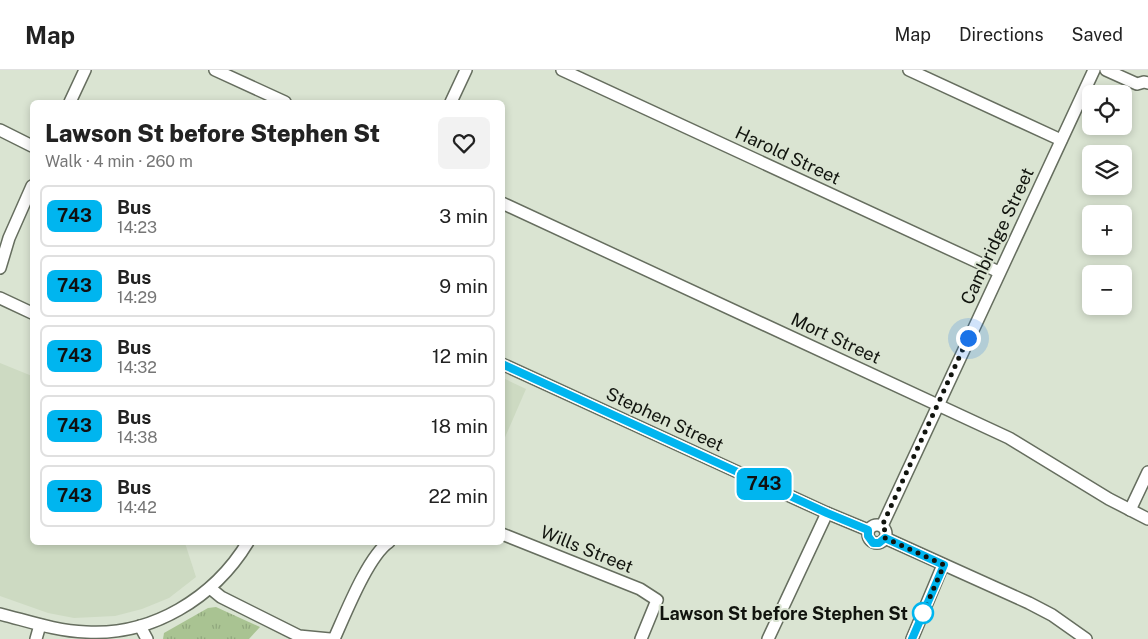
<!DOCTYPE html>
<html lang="en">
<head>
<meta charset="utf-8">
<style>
	:root { --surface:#fff; --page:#f2f2f2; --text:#222; --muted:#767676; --line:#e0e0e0 }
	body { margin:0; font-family:"Public Sans",sans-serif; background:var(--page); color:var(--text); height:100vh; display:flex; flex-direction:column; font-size:19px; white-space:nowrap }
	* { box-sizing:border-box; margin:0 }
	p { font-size:16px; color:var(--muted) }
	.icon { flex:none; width:28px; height:28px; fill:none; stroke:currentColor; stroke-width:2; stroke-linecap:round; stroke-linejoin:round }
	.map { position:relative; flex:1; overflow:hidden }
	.sheet { position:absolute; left:30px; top:30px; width:475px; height:445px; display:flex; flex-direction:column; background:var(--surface); border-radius:8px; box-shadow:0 2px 8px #0003 }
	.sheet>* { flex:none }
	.badge { padding:0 10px; border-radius:8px; font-size:18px; line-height:32px }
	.tools { position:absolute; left:1082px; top:15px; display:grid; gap:10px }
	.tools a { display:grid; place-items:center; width:50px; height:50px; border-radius:8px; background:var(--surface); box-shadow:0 2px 8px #0003; font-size:25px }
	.you { position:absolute; width:25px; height:25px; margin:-12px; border:4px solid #fff; border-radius:50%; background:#1a73e8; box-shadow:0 0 0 8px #1a73e833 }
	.map>.badge { position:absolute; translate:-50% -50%; box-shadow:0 0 0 2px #fff }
	.round { display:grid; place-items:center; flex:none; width:52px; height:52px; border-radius:8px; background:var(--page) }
	.head { display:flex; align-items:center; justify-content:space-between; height:85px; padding:0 15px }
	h1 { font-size:24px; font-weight:800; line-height:38px }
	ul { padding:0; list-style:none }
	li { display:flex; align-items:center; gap:15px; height:62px; margin:0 10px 8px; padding:0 5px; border:2px solid var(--line); border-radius:8px }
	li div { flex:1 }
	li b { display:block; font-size:19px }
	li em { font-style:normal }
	li .badge { min-width:55px; font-weight:700; text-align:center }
	header { display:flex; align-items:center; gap:30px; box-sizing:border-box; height:70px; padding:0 25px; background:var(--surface); border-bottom:1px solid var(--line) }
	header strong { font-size:24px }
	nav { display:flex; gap:28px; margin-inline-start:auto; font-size:18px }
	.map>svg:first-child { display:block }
	.built { fill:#cddac2 }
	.park { fill:url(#park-tufts) }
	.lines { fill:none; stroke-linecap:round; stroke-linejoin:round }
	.minor-casing { stroke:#666e5f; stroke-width:14 }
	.minor { stroke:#fff; stroke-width:11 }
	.line-casing { stroke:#fff; stroke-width:11 }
	.line { stroke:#00b5ef; stroke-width:8 }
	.walk { stroke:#11140e; stroke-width:5; stroke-dasharray:0 9 }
	.stop-dot { fill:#fff; stroke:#00b5ef; stroke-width:2.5 }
	.labels { text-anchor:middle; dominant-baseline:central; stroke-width:4; stroke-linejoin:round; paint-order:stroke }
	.street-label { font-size:18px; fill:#11140e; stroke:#dae4d2 }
	.stop-label { font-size:18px; font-weight:bold; fill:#11140e; stroke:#dae4d2; text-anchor:end }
</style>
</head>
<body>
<header>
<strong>Map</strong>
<nav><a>Map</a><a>Directions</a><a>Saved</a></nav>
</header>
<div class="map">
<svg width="1148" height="569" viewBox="0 0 1148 569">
	<defs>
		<pattern id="park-tufts" width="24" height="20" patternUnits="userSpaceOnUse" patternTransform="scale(1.25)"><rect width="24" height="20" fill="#a9c392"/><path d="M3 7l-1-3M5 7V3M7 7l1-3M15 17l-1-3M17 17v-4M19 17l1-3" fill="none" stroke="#90a77d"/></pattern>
	</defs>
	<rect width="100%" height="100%" fill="#dae4d2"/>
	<!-- built -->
	<g class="built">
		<path d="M0,293L32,306V472L185,473L196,507L169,528L142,539L115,546L74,548L48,543L0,526Z"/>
		<path d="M503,308L526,319L503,372Z"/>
	</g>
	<!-- park -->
	<path class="park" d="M216,537L260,557L249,569H163L164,563L208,538Z"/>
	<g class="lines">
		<!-- minor casing -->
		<g class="minor-casing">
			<g id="minor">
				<path d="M215,0L285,32"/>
				<path d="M562,0L999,202"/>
				<path d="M909,0L1061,70"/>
				<path d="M1106,0L1137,14L1144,12L1148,13"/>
				<path d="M70,32L85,0"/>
				<path d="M451,32L466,0"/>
				<path d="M0,60L32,76"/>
				<path d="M502,133L1009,368L1109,429L1148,449"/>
				<path d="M0,198L9,168L32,116"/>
				<path d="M0,228L32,243"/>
				<path d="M502,294L827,443L868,460"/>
				<path d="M1130,440L1148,402"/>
				<circle cx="877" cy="464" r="9"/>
				<path d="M882,456L1094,0"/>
				<path d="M502,464L640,519L657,530L641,569"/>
				<path d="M885,468L1029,533L1052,545L1086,569"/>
				<path d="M210,518L221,527L299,566L330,569"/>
				<path d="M0,544C28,551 56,561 86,562C152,566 214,528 248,472"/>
				<path d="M140,556L147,569"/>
				<path d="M36,569L40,555"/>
				<path d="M334,569C345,545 368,486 389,472"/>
				<path d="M768,569L827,443"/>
				<path d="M912,569L943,495"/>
			</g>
		</g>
		<!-- minor -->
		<use href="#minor" class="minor"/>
	</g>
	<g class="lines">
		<!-- line casing -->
		<g class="line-casing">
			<path id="line" d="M502,294L827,443L868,460V466L873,473H879L885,468L944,495L912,569"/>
		</g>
		<!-- line -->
		<use href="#line" class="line"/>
		<!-- walk -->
		<path class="walk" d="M923,543L944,495L885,468L886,462L882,456L968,268"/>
	</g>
	<!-- markers -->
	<circle class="stop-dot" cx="923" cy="543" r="10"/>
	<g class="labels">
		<!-- street labels -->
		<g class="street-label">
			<text transform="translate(788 85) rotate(25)">Harold Street</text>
			<text transform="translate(997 166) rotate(-65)">Cambridge Street</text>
			<text transform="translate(836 268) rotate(25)">Mort Street</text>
			<text transform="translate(665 349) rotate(25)">Stephen Street</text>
			<text transform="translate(587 479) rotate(22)">Wills Street</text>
		</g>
		<!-- stop labels -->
		<g class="stop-label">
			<text x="908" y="543">Lawson St before Stephen St</text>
		</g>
	</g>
</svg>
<div class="tools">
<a><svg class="icon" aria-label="locate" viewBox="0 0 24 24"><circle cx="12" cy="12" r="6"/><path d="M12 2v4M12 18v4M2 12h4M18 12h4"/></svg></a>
<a><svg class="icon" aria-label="layers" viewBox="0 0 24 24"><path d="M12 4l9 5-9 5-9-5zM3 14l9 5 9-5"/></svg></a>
<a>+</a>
<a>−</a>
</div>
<div class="you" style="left:968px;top:268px"></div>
<b class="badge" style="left:764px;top:414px;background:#00b5ef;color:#111">743</b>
<section class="sheet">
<div class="head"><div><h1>Lawson St before Stephen St</h1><p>Walk · 4 min · 260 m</p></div><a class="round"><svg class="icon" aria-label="heart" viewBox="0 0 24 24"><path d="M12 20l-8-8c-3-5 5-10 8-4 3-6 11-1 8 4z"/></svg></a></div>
<ul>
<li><span class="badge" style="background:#00b5ef;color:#111">743</span><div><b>Bus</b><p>14:23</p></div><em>3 min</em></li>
<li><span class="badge" style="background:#00b5ef;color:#111">743</span><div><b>Bus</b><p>14:29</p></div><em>9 min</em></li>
<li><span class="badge" style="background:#00b5ef;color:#111">743</span><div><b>Bus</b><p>14:32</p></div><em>12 min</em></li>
<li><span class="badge" style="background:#00b5ef;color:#111">743</span><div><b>Bus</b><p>14:38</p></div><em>18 min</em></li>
<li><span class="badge" style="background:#00b5ef;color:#111">743</span><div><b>Bus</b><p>14:42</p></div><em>22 min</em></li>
</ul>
</section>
</div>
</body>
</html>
